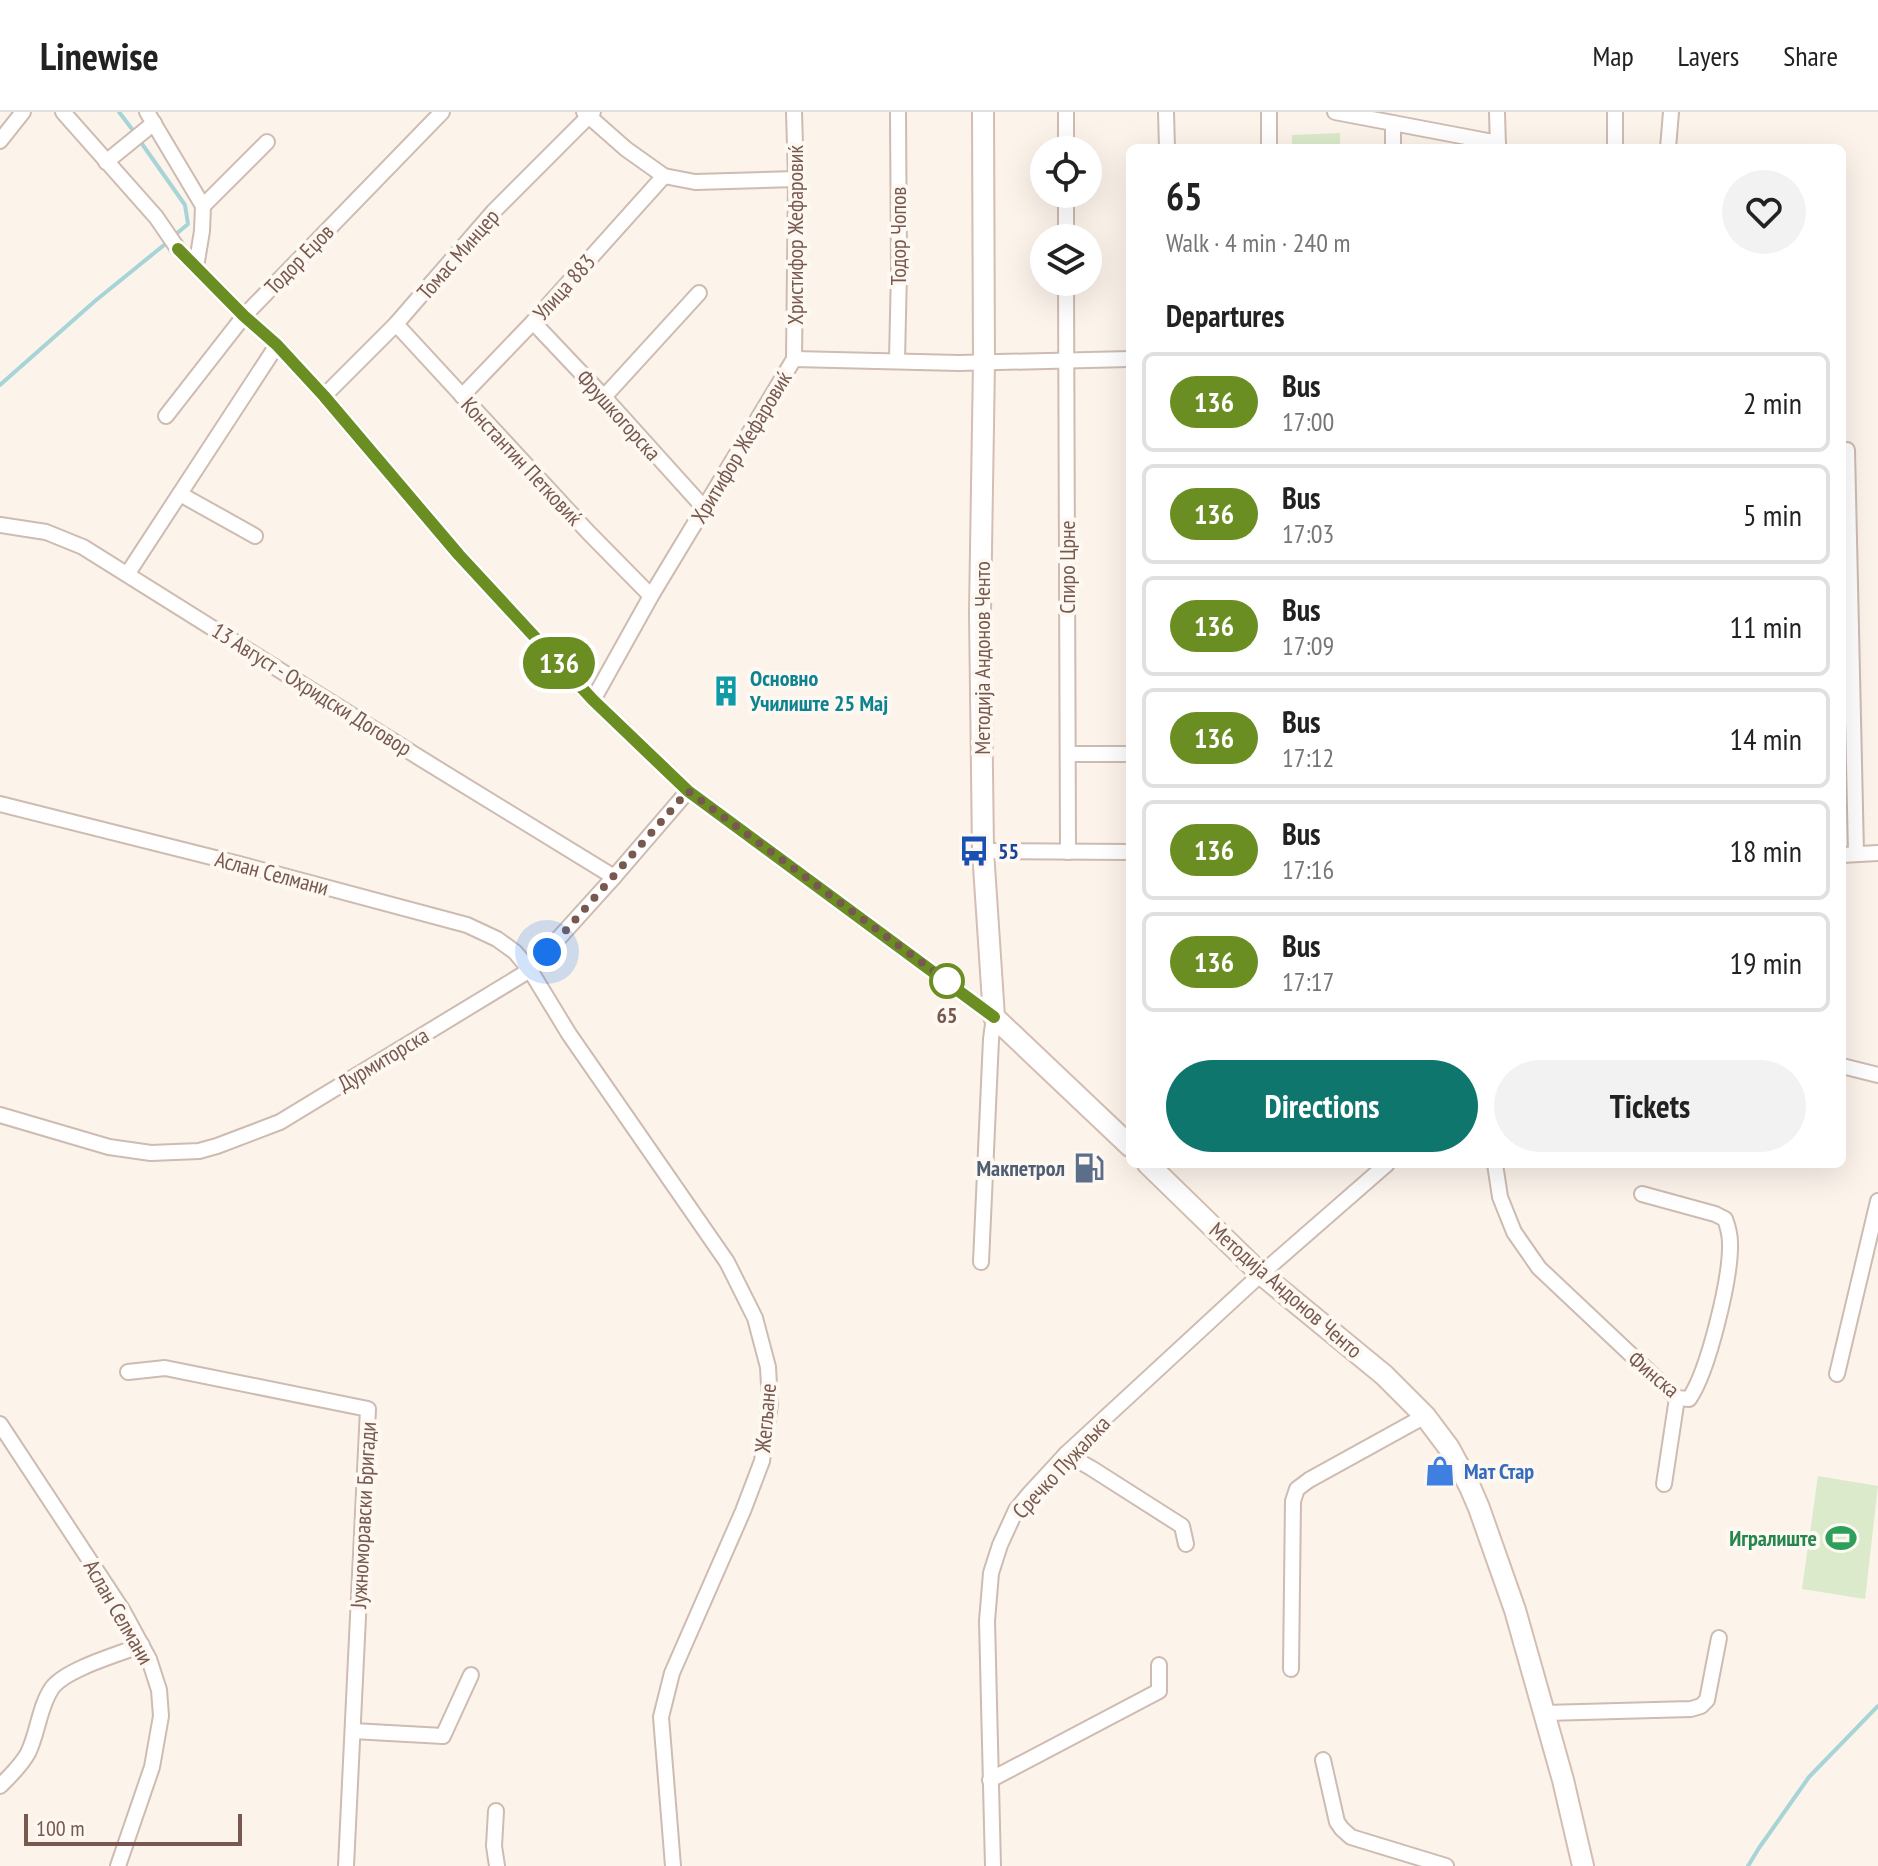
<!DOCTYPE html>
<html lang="en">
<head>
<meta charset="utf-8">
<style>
	:root { --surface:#fff; --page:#f2f2f2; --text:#222; --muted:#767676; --line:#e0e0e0; --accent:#0f766e }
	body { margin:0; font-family:"PT Sans Narrow",sans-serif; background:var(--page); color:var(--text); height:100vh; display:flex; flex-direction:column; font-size:30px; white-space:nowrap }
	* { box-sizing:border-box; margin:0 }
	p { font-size:26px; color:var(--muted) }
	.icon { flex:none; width:44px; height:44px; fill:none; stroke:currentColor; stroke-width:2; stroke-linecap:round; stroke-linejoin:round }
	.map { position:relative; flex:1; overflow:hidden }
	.panel { position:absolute; left:1126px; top:32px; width:720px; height:1024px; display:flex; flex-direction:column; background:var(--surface); border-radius:12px; box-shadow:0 8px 32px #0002 }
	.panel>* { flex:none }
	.badge { padding:0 16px; border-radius:26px; font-size:28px; line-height:52px }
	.controls { position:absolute; left:1030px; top:24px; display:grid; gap:16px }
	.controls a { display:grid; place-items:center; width:72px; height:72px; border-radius:50%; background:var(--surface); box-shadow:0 8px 32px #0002; font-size:40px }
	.scale { position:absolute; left:24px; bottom:20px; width:218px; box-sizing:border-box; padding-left:8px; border:4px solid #77594f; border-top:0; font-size:22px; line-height:28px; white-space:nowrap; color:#77594f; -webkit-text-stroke:6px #fef8f2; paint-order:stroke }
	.you { position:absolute; width:40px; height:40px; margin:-20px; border:6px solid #fff; border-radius:50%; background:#1a73e8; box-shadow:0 0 0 12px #1a73e833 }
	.map>.badge { position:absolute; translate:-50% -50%; box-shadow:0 0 0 4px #fff }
	h2 { padding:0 40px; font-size:30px; line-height:72px }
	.round { display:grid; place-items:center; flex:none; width:84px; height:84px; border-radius:42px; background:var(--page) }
	.head { display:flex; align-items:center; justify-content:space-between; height:136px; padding:0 40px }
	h1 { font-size:38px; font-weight:700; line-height:60px }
	.button { display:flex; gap:16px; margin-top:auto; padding:16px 40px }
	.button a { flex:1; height:92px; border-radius:48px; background:var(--accent); color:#fff; font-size:32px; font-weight:700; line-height:92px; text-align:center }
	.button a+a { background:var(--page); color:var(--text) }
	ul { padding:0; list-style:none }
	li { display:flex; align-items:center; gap:24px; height:100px; margin:0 16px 12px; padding:0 24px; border:4px solid var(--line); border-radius:12px }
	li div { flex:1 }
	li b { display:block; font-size:30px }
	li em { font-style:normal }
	li .badge { min-width:88px; font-weight:700; text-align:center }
	header { display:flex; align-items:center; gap:48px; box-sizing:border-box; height:112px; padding:0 40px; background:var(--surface); border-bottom:2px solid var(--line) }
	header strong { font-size:38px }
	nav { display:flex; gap:44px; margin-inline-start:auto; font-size:28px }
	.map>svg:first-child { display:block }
	.green { fill:#daeaca }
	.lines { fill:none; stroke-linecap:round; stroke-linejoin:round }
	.stream { stroke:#a7d4d7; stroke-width:4 }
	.street-casing { stroke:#cebbb1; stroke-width:18 }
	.secondary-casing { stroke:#d4bdb1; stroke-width:24 }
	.street { stroke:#fff; stroke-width:14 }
	.secondary { stroke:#fff; stroke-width:20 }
	.line-casing { stroke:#fff; stroke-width:18 }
	.line { stroke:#6b8e23; stroke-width:12 }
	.walk { stroke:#77594f; stroke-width:8; stroke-dasharray:0 14.4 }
	.stop-dot { fill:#fff; stroke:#6b8e23; stroke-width:4 }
	.labels { text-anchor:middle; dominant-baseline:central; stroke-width:8; stroke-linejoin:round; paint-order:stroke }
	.street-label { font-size:22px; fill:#77594f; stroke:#fef8f2 }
	.culture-label { font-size:22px; font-weight:bold; fill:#0d838f; stroke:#fef8f2; text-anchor:start }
	.transit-label { font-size:22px; font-weight:bold; fill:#164399; stroke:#fef8f2; text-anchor:start }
	.stop-label { font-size:22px; font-weight:bold; fill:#77594f; stroke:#fef8f2 }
	.service-label { font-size:22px; font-weight:bold; fill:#4e5e75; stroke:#fef8f2; text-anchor:end }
	.shop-label { font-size:22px; font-weight:bold; fill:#366cbe; stroke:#fef8f2; text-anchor:start }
	.leisure-label { font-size:22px; font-weight:bold; fill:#27864d; stroke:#fef8f2; text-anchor:end }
</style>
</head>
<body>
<header>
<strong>Linewise</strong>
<nav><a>Map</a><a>Layers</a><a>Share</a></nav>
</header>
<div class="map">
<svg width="1878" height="1754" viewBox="0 0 1878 1754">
	<rect width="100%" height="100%" fill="#fcf4eb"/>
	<!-- green -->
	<g class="green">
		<path d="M1340,21V36H1292V23Z"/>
		<path d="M1818,1364L1878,1374L1865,1487L1802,1477Z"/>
	</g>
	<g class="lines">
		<!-- stream -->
		<g class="stream">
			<path d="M119,0L135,21"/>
			<path d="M140,29L185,93L188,112L175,123"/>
			<path d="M0,273L95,189L169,129"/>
			<path d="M1748,1754L1759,1736L1809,1665L1878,1594"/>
		</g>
		<!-- street casing -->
		<g class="street-casing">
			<g id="street">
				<path d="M63,0L156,105L178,137L244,204L277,233L324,284L459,443L593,588L688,679L994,905L991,927L981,1150"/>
				<path d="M147,0L203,94L202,119L196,155"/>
				<path d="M584,0L626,37L664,64L695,70L796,67"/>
				<path d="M1066,0V38"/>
				<path d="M1166,0L1167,36"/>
				<path d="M1335,0L1393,11"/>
				<path d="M1497,0L1498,36"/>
				<path d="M0,29L23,0"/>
				<path d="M1269,36V0"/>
				<path d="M1393,36V11L1498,31"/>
				<path d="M1615,36V0"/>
				<path d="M1668,36L1671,0"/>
				<path d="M106,50L154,11"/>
				<path d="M1066,82V126"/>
				<path d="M203,94L267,30"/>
				<path d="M1066,170L1068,740"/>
				<path d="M533,210L604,285L705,397"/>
				<path d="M396,212L588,420L651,484"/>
				<path d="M794,247L959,251L1130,247"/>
				<path d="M794,247L796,67L794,0"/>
				<path d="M897,248L899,158L898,0"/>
				<path d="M324,284L396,212L494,99L593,0"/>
				<path d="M462,284L533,210L664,64"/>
				<path d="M604,285L699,181"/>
				<path d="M166,304L244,204L442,0"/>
				<path d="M1847,338L1856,741"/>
				<path d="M180,382L255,424"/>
				<path d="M0,413L46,420L83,435L420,646L614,765"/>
				<path d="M128,461L277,233"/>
				<path d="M593,588L651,484L794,247"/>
				<path d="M1068,642H1130"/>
				<path d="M0,692L239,752L467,813L497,827L515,840L530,858L569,922L727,1150L755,1206L768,1255L770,1292L762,1349L743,1399L672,1561L661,1605L673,1754"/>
				<path d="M983,739L1130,740"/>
				<path d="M1842,743L1878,741"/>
				<path d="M1842,954L1878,963"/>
				<path d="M0,1003L109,1035L151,1041L199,1039L217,1034L280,1010L530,858L614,765L688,679"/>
				<path d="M1495,1052L1500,1085L1514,1120L1539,1156L1677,1286L1689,1287C1708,1260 1731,1166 1730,1131C1730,1123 1728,1115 1725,1107L1715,1102L1642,1082"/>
				<path d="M128,1260L165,1256L368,1297L346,1754"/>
				<path d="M1837,1262L1878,1089"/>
				<path d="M0,1312L123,1499L149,1547L159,1578L161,1604L152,1655L118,1754"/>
				<path d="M1066,1342L1091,1356L1182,1414L1186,1432"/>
				<path d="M1664,1372L1677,1286"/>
				<path d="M1291,1557L1293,1389L1297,1377L1309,1368L1425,1304"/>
				<path d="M1545,1601L1691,1597L1701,1594L1707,1588L1719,1526"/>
				<path d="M353,1619L443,1624L471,1563"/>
				<path d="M1323,1648L1337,1710L1342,1717L1351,1725L1446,1754"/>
				<path d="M990,1668L1159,1579V1553"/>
				<path d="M0,1674C10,1664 21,1654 28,1641C38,1621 39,1595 52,1576C66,1557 119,1542 142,1533"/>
				<path d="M496,1699L494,1734L497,1754"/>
				<path d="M993,1754L987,1509L991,1461L1000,1433L1016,1398L1030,1381L1066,1342L1261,1162L1387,1052"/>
			</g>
		</g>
		<!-- secondary casing -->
		<g class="secondary-casing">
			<g id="secondary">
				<path d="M983,0L984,251L980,500L983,739L994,905L1130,1034"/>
				<path d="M1148,1052L1261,1162L1384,1263L1425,1304L1449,1336L1470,1375L1479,1396L1515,1498L1563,1668L1583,1754"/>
			</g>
		</g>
		<!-- street -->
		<use href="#street" class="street"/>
		<!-- secondary -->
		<use href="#secondary" class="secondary"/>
	</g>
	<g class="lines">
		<!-- line casing -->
		<g class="line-casing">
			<path id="line" d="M178,137L244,204L277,233L324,284L459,443L593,588L688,679L994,905"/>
		</g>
		<!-- line -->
		<use href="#line" class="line"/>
		<!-- walk -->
		<path class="walk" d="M547,840L688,679L947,869"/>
	</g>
	<!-- icons -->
	<defs>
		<g id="building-bare" transform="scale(2.4)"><path d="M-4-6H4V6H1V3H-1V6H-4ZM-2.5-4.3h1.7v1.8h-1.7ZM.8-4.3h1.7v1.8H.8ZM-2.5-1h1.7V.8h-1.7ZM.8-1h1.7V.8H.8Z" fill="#0f9aa8" stroke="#fef8f2" stroke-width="2.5" paint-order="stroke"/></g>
		<g id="bus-bare" transform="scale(2.4)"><path d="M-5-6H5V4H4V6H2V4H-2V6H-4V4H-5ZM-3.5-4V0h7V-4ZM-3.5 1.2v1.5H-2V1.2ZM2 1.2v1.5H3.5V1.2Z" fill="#1a4fb4" stroke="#fef8f2" stroke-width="2.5" paint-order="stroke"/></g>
		<g id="fuel-bare" transform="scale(2.4)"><path d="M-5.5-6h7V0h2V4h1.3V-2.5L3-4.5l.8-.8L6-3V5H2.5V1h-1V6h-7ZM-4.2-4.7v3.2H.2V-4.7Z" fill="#5c6f8a" stroke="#fef8f2" stroke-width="2.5" paint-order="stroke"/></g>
		<g id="shop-bare" transform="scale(2.4)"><path d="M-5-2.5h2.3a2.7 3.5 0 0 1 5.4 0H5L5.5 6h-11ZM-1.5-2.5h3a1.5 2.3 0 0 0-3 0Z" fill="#3f7fe0" stroke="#fef8f2" stroke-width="2.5" paint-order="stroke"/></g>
		<g id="stadium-bare" transform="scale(2.4)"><path d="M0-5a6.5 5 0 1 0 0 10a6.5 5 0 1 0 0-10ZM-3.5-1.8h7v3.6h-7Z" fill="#2e9e5b" stroke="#fef8f2" stroke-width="2.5" paint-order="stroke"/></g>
	</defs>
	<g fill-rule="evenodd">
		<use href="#building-bare" x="726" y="579"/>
		<use href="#bus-bare" x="974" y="739"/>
		<use href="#fuel-bare" x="1089" y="1056"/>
		<use href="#shop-bare" x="1440" y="1359"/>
		<use href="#stadium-bare" x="1841" y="1426"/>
	</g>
	<!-- markers -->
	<circle class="stop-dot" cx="947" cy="869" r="16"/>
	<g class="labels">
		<!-- street labels -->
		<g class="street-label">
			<text transform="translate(795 123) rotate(-90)">Христифор Жефаровиќ</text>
			<text transform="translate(898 124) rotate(-90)">Тодор Чопов</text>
			<text transform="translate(458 142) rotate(-49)">Томас Минцер</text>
			<text transform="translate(299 147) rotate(-46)">Тодор Еџов</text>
			<text transform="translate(564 175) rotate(-48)">Улица 883</text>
			<text transform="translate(619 303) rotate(48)">Фрушкогорска</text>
			<text transform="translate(741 335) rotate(-59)">Хритифор Жефаровиќ</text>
			<text transform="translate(522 349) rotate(47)">Константин Петковиќ</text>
			<text transform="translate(1067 455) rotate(-90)">Спиро Црне</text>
			<text transform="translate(982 546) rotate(-90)">Методија Андонов Ченто</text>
			<text transform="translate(312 577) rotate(32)">13 Август - Охридски Договор</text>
			<text transform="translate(272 761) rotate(15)">Аслан Селмани</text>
			<text transform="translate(383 947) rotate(-31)">Дурмиторска</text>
			<text transform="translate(1286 1178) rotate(41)">Методија Андонов Ченто</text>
			<text transform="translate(1654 1262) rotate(40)">Финска</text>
			<text transform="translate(765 1306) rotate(-85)">Жегљане</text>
			<text transform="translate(1061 1355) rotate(-47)">Сречко Пужаљка</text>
			<text transform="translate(363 1403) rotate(-87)">Јужноморавски Бригади</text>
			<text transform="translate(119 1500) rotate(60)">Аслан Селмани</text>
		</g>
		<!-- culture labels -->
		<g class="culture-label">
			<text x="750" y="566">Основно<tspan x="750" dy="25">Училиште 25 Мај</tspan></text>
		</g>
		<!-- transit labels -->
		<g class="transit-label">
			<text x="998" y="739">55</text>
		</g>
		<!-- stop labels -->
		<g class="stop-label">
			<text x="947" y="903">65</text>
		</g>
		<!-- service labels -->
		<g class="service-label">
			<text x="1065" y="1056">Макпетрол</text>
		</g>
		<!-- shop labels -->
		<g class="shop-label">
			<text x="1464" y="1359">Мат Стар</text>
		</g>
		<!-- leisure labels -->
		<g class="leisure-label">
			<text x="1817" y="1426">Игралиште</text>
		</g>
	</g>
</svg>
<div class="controls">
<a><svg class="icon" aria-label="locate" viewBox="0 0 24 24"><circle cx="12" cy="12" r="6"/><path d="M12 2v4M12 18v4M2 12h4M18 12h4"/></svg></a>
<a><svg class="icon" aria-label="layers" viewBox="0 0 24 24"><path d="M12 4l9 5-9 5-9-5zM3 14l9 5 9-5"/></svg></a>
</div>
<div class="scale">100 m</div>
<div class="you" style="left:547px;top:840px"></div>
<b class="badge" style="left:559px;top:551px;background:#6b8e23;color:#fff">136</b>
<section class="panel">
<div class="head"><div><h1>65</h1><p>Walk · 4 min · 240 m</p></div><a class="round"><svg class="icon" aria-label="heart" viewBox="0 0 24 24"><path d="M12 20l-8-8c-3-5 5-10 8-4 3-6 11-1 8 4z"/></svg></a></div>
<h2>Departures</h2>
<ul>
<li><span class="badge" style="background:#6b8e23;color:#fff">136</span><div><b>Bus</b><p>17:00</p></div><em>2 min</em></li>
<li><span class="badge" style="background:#6b8e23;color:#fff">136</span><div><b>Bus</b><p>17:03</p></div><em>5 min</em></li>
<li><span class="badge" style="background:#6b8e23;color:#fff">136</span><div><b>Bus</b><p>17:09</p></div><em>11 min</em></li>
<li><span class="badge" style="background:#6b8e23;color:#fff">136</span><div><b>Bus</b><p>17:12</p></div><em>14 min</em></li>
<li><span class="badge" style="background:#6b8e23;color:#fff">136</span><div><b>Bus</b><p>17:16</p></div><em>18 min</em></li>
<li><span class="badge" style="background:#6b8e23;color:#fff">136</span><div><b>Bus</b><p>17:17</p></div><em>19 min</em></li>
</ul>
<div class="button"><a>Directions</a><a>Tickets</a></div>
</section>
</div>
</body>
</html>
